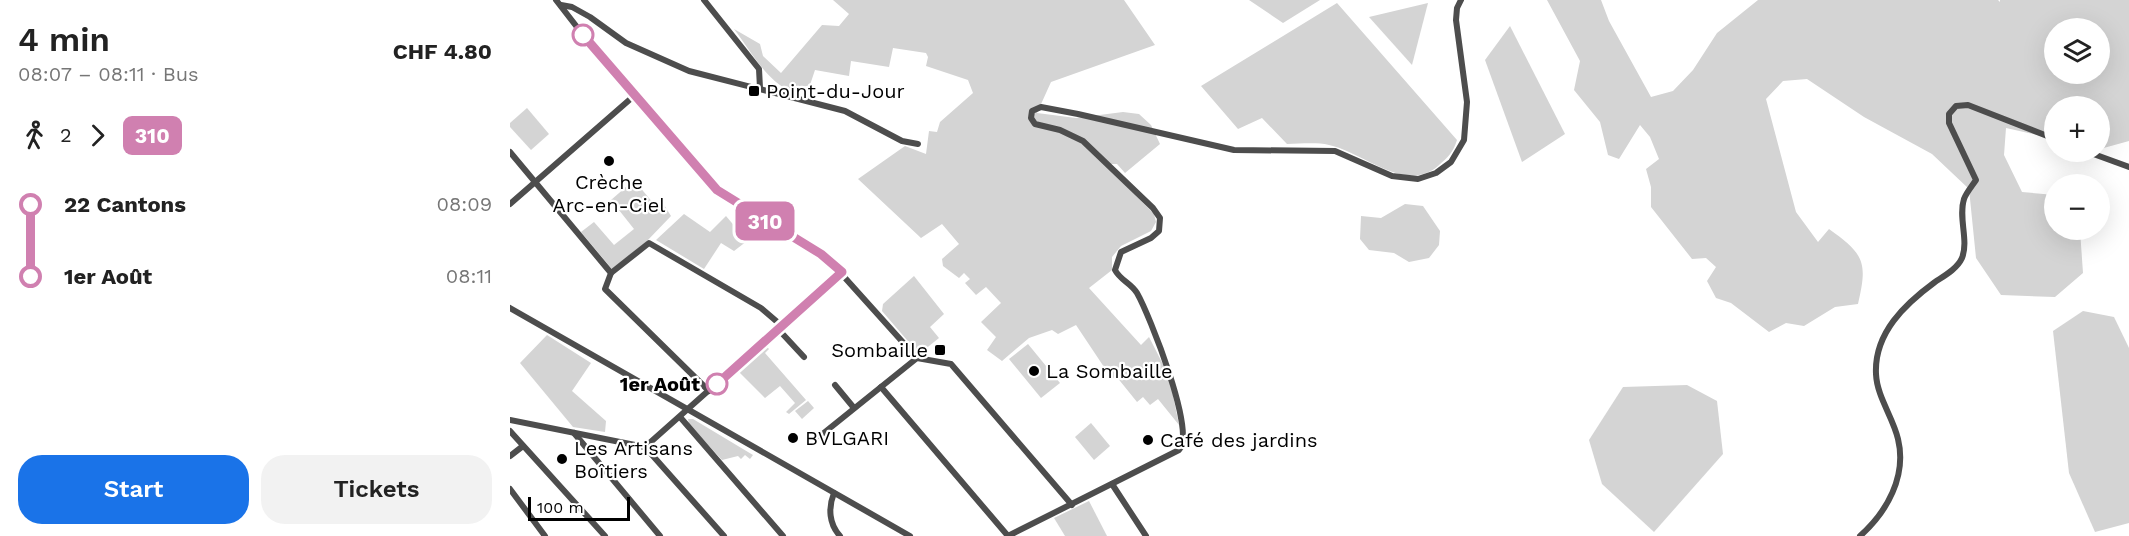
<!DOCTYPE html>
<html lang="en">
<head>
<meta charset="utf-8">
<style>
	:root { --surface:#fff; --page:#f2f2f2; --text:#222; --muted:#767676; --accent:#1a73e8 }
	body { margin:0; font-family:"Work Sans",sans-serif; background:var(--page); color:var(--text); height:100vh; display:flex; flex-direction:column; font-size:22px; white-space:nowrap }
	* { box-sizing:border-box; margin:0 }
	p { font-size:20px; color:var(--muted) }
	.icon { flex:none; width:33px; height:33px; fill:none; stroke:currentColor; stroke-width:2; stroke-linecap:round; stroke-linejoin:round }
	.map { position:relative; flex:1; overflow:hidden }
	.details { display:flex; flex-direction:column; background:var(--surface); width:510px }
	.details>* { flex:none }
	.badge { padding:0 12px; border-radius:9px; font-size:21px; line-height:39px }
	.fabs { position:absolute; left:1534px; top:18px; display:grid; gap:12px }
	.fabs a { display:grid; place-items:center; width:66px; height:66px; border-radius:50%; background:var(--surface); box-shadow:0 6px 24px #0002; font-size:30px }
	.scale { position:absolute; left:18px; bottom:15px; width:102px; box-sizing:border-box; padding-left:6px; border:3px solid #000; border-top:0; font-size:16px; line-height:21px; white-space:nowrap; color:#000; -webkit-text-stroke:4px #fff; paint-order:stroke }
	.map>.badge { position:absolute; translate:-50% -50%; box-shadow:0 0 0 3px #fff }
	.legs { display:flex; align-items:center; gap:9px; height:66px; padding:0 18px; font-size:20px }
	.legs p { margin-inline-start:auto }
	.summary { display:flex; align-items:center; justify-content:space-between; height:102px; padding:0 18px }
	h1 { font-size:33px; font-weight:600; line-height:45px }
	.button { display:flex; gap:12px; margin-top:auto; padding:12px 18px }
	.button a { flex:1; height:69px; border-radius:24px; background:var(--accent); color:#fff; font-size:24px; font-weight:600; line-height:69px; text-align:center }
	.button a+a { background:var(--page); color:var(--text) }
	ul { padding:0 18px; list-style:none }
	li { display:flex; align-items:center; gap:21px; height:72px; font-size:22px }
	li i { display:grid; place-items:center; width:9px; height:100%; margin:0 8px; background:currentColor }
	li i::after { content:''; width:15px; height:15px; margin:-8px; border:4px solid; border-radius:50%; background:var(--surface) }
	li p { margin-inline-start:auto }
	li:first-child i { background:linear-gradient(#0000 50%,currentColor 0) }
	li:last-child i { background:linear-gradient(currentColor 50%,#0000 0) }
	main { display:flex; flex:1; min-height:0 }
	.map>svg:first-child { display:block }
	.green { fill:#d4d4d4; fill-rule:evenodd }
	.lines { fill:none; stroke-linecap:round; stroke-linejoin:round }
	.street { stroke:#4d4d4d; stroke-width:6 }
	.line-1-casing { stroke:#fff; stroke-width:14 }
	.line-1 { stroke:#d080b0; stroke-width:9 }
	.stop-1-dot { fill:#fff; stroke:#d080b0; stroke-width:3 }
	.poi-dot { fill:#000; stroke:#fff; stroke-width:2 }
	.labels { text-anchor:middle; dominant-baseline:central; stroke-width:4.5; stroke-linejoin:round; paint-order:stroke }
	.poi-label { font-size:20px; fill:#000; stroke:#fff; text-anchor:start }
	.stop-label { font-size:20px; font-weight:bold; fill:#000; stroke:#fff; text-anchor:end }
</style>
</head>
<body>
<main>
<section class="details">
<div class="summary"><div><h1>4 min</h1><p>08:07 – 08:11 · Bus</p></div><b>CHF 4.80</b></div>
<div class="legs"><svg class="icon" aria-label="walk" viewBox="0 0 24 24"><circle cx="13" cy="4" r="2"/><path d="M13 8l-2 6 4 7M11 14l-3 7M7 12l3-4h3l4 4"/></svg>2<svg class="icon" aria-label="forward" viewBox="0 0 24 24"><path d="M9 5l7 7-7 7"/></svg><b class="badge" style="background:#d080b0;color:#fff">310</b></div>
<ul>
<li><i style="color:#d080b0"></i><b>22 Cantons</b><p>08:09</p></li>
<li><i style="color:#d080b0"></i><b>1er Août</b><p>08:11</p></li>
</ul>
<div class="button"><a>Start</a><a>Tickets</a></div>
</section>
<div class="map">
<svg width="1619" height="536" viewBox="0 0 1619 536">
	<rect width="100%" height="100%" fill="#fff"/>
	<!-- green -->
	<g class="green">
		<path d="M323,0H614L645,45L541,82L527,113L566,118L613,112L629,114L641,125L650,144L615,173L607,164H595L644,214L646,222L641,231L611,246L602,257V270L579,288L631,345L639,337L659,376L669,425L648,399L640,405L633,397L627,402L606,376L602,379L566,325L548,334L542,330L519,338L492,361L477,350L486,337L471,322L491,303L476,287L466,295L455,283L460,279L454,273L449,278L433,266L432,259L449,244L432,224L411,238L348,179L395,146L416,154L419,131L427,132L430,122L463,93L458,80L416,66L418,57L416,53L383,48L379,67L341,61L339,76L305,70L300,85L280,91C256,80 240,50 224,29L250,44L253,56L271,73L312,25L329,26L339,14Z"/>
		<path d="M739,0H810L773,23Z"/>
		<path d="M1037,0H1091L1099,21L1141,97L1163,91L1183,70L1207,33L1248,0H1488L1490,2V0H1619V141L1590,149V106H1545V139L1496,128L1494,155L1512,192L1545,195V230H1570L1573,273L1545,297L1491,295L1466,258L1459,189L1422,154L1354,117L1297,79L1273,81L1256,99L1286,212L1308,242L1319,229C1354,254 1358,262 1348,304L1325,307L1294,326L1276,323L1259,332L1221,303L1206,298L1197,281L1206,267L1196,258L1182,259L1141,207V187L1136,169L1149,159L1140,137L1130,125L1109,159L1098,155L1090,122L1064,90L1070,61ZM1545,28H1590V74H1545Z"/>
		<path d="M827,3L947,140C943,153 938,157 928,166C895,194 853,152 819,145C806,142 790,144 777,144L752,118L728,129L691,86Z"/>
		<path d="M918,3L902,65L859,17Z"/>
		<path d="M1000,26L1055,134L1012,162L975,60Z"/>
		<path d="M17,108L39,134L21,150L0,127V123Z"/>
		<path d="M124,180L148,209L154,205L161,216L136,242L102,269L71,232L84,222L104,245L124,229L101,200Z"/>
		<path d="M895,204L913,206L930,231L929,245L919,258L899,262L884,253L859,250L850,239L851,216L871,218Z"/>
		<path d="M174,214L200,232L216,216L237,241L224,251L211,243L194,269L146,240Z"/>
		<path d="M404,276L434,314L420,327L429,338L409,354L372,311L373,304Z"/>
		<path d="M1573,311L1604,317L1619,348V523L1585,532L1559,473L1543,331Z"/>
		<path d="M37,335L81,363L62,391L96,421L95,432L63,427L10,363Z"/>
		<path d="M518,344L550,383L531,398L499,359Z"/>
		<path d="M257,347L259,349L255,353L296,400L279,414L276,412L285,403L270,386L255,398L229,372Z"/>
		<path d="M1177,385L1207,401L1213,454L1144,532L1092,484L1079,440L1113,387Z"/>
		<path d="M298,401L304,408L292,419L285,411Z"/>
		<path d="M178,419H183L243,455L240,459L235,455L231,459L228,456L212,460L179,424Z"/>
		<path d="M581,423L600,446L584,460L565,437Z"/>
		<path d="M579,501L597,536H555L544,518Z"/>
	</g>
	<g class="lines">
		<!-- street -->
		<g class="street">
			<path d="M46,0L77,40L207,190L318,259L407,358L441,364L562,505"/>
			<path d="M194,0L249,69L250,88"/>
			<path d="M51,5L62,7L80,17L116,43L179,71L335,111L392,141L408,144"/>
			<path d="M0,152L101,273L95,289L199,391"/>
			<path d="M1578,152L1619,167"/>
			<path d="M0,204L125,95"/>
			<path d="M101,273L139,243L251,308L272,326"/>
			<path d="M0,308L400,536"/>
			<path d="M268,329L294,357"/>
			<path d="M325,385L344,408"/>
			<path d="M371,387L498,536"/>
			<path d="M170,417L273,536"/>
			<path d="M0,420L135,447L332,272"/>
			<path d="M0,431L95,536"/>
			<path d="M64,433L150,536"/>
			<path d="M310,436L407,358"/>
			<path d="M135,447L214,536"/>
			<path d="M0,456L13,446"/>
			<path d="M602,484L636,536"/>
			<path d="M0,489L35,536"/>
			<path d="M324,493C318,508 319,524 330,536"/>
			<path d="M498,536L669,450C687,434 639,314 627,293C621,283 610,280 605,270L611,252L641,238L649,231L650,218L643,208L573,141L550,130L525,124L521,118L522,111L531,107L568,114L724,150L825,151L882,176L908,179L926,173L941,162L954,140L957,102L946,20L947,8L951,0"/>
			<path d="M1350,536C1377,512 1397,476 1388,439C1383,417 1367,397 1366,374C1364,333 1395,304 1425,282C1434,276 1447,269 1452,258C1459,240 1448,218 1454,199C1456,193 1462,186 1466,180L1439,123V114L1446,106L1458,105L1545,139"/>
		</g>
	</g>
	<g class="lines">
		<!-- line-1 casing -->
		<g class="line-1-casing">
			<path id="line-1" d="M73,35L207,190L311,254L332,272L207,384"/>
		</g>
		<!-- line-1 -->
		<use href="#line-1" class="line-1"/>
	</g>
	<!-- markers -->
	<g class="stop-1-dot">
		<circle cx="73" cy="35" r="10"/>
		<circle cx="207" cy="384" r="10"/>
	</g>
	<g class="poi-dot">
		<rect x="238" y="85" width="12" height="12" rx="3"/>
		<circle cx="99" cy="161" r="6"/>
		<rect x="424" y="344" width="12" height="12" rx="3"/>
		<circle cx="524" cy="371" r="6"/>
		<circle cx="283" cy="438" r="6"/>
		<circle cx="638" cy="440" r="6"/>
		<circle cx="52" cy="459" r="6"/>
	</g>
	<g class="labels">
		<!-- poi labels -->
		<g class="poi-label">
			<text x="256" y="91">Point-du-Jour</text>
			<text x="99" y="182" text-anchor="middle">Crèche<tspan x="99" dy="23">Arc-en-Ciel</tspan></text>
			<text x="418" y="350" text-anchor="end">Sombaille</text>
			<text x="536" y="371">La Sombaille</text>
			<text x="295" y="438">BVLGARI</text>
			<text x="650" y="440">Café des jardins</text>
			<text x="64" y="448">Les Artisans<tspan x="64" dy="23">Boîtiers</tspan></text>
		</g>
		<!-- stop labels -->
		<g class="stop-label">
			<text x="190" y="384">1er Août</text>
		</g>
	</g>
</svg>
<div class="fabs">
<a><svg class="icon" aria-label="layers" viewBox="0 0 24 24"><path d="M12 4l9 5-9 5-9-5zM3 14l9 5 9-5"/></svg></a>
<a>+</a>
<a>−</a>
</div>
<div class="scale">100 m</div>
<b class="badge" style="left:255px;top:221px;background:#d080b0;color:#fff">310</b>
</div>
</main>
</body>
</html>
